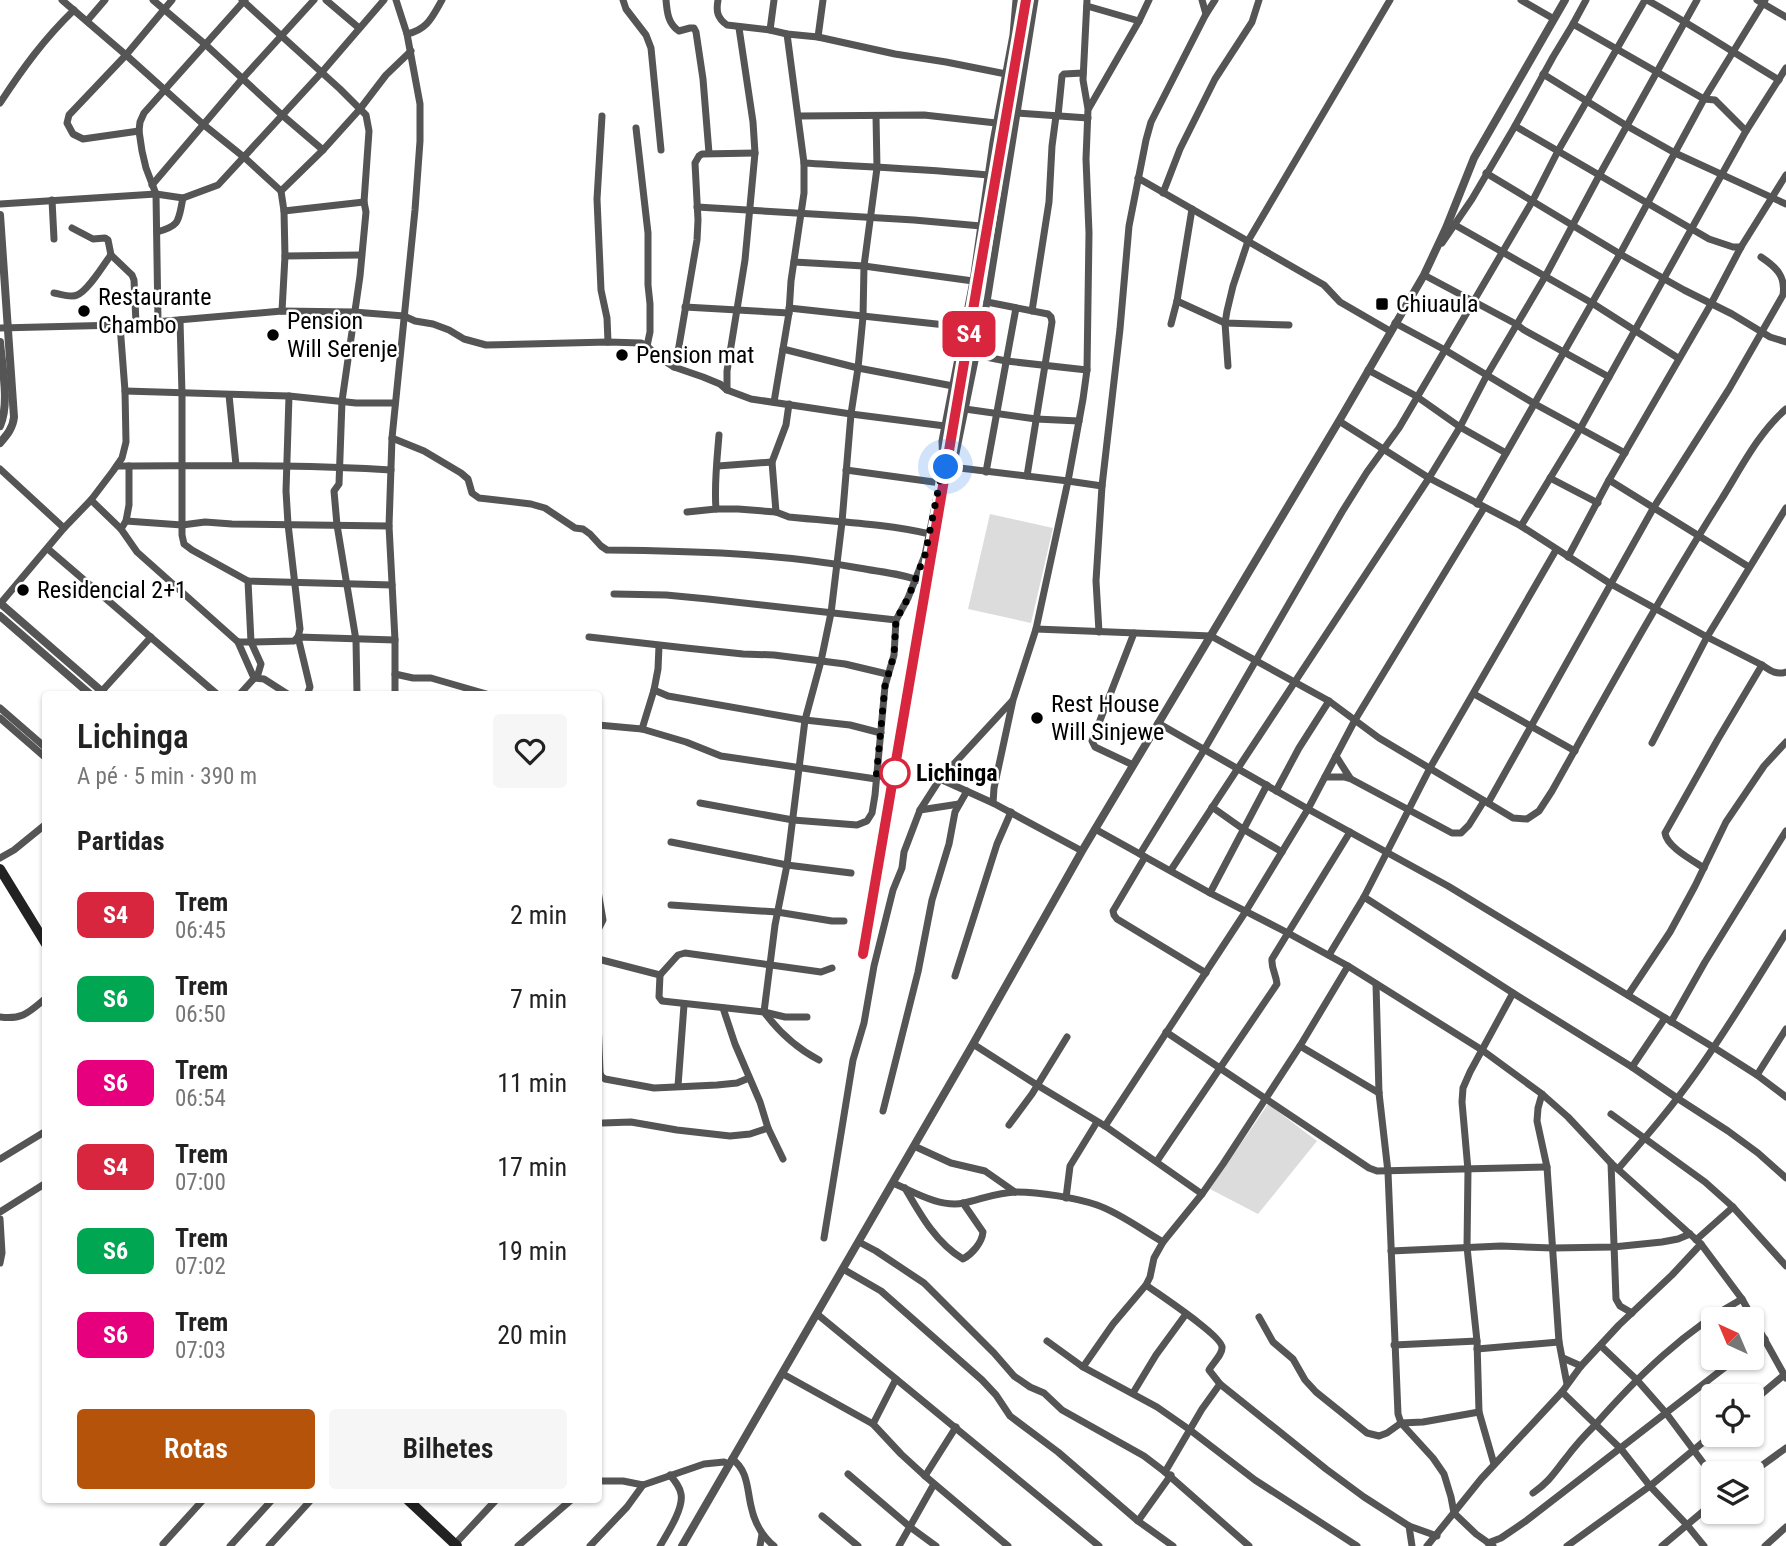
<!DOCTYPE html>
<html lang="pt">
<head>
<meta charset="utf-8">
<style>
	:root { --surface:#fff; --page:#f6f6f6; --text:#222; --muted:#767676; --accent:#b45309 }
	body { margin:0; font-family:"Roboto Condensed",sans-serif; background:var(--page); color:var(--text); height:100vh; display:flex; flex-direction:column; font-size:26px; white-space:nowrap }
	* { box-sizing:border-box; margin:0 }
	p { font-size:23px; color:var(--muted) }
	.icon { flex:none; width:38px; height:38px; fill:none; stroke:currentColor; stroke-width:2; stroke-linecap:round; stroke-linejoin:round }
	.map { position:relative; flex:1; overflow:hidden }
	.panel { position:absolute; left:42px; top:691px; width:560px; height:812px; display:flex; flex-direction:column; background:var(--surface); border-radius:7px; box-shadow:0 2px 5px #0004 }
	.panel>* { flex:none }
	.badge { padding:0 14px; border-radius:10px; font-size:24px; line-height:46px }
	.needle { width:46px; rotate:316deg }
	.buttons { position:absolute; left:1701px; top:1307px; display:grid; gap:14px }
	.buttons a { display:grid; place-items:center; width:63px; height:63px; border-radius:7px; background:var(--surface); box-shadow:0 2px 5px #0004; font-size:35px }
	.you { position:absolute; width:35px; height:35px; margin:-18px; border:5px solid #fff; border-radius:50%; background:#1a73e8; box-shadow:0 0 0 10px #1a73e833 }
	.map>.badge { position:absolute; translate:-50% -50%; box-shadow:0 0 0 4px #fff }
	h2 { padding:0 35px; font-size:26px; line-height:63px }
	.round { display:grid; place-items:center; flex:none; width:74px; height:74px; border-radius:7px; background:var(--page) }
	.headline { display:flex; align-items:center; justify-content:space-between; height:119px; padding:0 35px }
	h1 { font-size:33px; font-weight:600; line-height:52px }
	.primary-button { display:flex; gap:14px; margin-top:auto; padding:14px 35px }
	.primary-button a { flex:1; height:80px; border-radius:7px; background:var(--accent); color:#fff; font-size:28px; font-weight:600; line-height:80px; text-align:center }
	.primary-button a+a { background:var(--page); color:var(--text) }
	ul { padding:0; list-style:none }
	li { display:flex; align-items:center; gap:21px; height:84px; padding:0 35px }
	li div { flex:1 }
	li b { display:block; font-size:26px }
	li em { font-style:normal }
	li .badge { min-width:77px; font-weight:700; text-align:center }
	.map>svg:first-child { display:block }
	.garden { fill:#dcdcdc }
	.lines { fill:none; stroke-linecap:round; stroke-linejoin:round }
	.minor { stroke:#555; stroke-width:7 }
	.tertiary { stroke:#555; stroke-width:8 }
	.secondary { stroke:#222; stroke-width:10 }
	.rail-casing { stroke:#000; stroke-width:4.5 }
	.rail { stroke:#fff; stroke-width:2; stroke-dasharray:5; stroke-linecap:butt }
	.line-casing { stroke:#fff; stroke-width:16 }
	.line { stroke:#d7263d; stroke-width:10 }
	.walk { stroke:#000; stroke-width:7; stroke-dasharray:0 12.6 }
	.poi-dot { fill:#000; stroke:#fff; stroke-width:2.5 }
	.stop-dot { fill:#fff; stroke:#d7263d; stroke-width:3.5 }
	.labels { text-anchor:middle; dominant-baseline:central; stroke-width:5; stroke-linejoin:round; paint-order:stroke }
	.poi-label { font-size:24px; fill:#000; stroke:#fff; text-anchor:start }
	.stop-label { font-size:24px; font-weight:bold; fill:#000; stroke:#fff; text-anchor:start }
</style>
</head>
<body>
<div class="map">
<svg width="1786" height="1546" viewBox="0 0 1786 1546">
	<rect width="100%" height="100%" fill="#fff"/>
	<!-- garden -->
	<g class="garden">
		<path d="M990,514L1053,528L1031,623L968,609Z"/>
		<path d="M1268,1104L1317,1141L1258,1214L1210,1189Z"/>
	</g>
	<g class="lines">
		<!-- minor -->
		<g class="minor">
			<path d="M62,0L126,55L204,125L245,158L281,191L284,211L285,256L282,311"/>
			<path d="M153,0L206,45L282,115L323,150"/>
			<path d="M242,0L340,89L366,115L369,131L364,202L366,212L360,276L342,401L339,484L334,491L337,525L356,640L357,695"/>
			<path d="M326,0L359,28"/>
			<path d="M623,0L626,9L646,35L651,48L661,150"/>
			<path d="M666,0C667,12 668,24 679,31L690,28H694L696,32L703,79L709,153"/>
			<path d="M718,0C716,11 717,18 727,25L770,30"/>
			<path d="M774,0L770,30L787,34L818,37L895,54L946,62L1006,74"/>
			<path d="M1016,0L1013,35L993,142L973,281L942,441L943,466L1068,481L1036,629L1013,700L994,788L993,803L1082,851"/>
			<path d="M1087,0L1083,80L1088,109L1086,159L1089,233L1087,370L1083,399L1068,481L1102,486"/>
			<path d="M1202,0L1206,14"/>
			<path d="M1521,0L1554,19"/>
			<path d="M1647,0C1692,25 1734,53 1779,80"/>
			<path d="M1757,0L1786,17"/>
			<path d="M1087,6L1139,21"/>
			<path d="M87,21L105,0"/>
			<path d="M1573,24L1704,99L1715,100L1746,131"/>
			<path d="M407,34C428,29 432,17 442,0"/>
			<path d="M818,37L823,0"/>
			<path d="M1543,74L1627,126L1675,153L1786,204"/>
			<path d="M0,103C23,68 44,39 74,10"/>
			<path d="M1089,108L1139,21L1149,0"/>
			<path d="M1017,113L1088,118"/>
			<path d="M602,116L597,199L601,290L607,318L608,342"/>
			<path d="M799,116L924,115L996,123"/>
			<path d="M1058,116L1062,76L1064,74L1083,73"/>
			<path d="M1515,126L1709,239L1733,247H1741"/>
			<path d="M636,128L648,233V285L650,304V332L647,346"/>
			<path d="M139,131L83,139L73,134L67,123L69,115L126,55L172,0"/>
			<path d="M804,163C866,167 927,169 988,175"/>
			<path d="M1486,173L1620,254L1684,290L1732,314L1770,337L1786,342"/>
			<path d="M1138,178L1324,285L1340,302L1390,331"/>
			<path d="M152,185L243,78L314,0"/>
			<path d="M281,191L323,150L360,109L386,75L411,51"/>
			<path d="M1163,193L1180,149L1215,79L1252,22L1259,0"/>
			<path d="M52,200L54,239"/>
			<path d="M0,204L156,194L183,198L218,185L322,72L384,0"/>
			<path d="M697,207L914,220L981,226"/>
			<path d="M284,211L364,202"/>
			<path d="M1455,225L1592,303L1678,358"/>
			<path d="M72,228L93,239L105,238L108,240L111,255L132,275L134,280L136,323"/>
			<path d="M157,232C181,225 178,221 183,198"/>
			<path d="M1442,243L1472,199L1515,126L1553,57L1573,24L1586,0"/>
			<path d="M285,256L361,255"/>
			<path d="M794,262L864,266L973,281"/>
			<path d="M1424,275L1516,324L1524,330L1609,377"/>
			<path d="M54,293C61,294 71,298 77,295C88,291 103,265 111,255"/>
			<path d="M1177,301L1225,323L1289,325"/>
			<path d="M987,302L1048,314L1051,317L1052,322L1027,476"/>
			<path d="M685,307L789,313"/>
			<path d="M789,308L964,327"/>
			<path d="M1032,311L1049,202L1052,146L1056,116"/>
			<path d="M180,320L182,394V535L184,544L192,550L248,581L392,585"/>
			<path d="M158,321L156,194L146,168L142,151L139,131L140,122L144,113L245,0"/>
			<path d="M1395,323L1445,350L1535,404L1625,453"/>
			<path d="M1171,324L1177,301L1192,209"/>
			<path d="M0,328L120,325L282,311L354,312L404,316L415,321L433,324L449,330L464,339L486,345L608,342L641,343L647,346L660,358L674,367L703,377L720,384L727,390L751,399L851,414L945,426"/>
			<path d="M783,349L858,368L953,386"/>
			<path d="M976,355L1006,361L1087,370"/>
			<path d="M1228,366L1225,323L1227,311L1233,286L1248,241L1390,0"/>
			<path d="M674,367L679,346L697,240L698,220L695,163L699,156L702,154L755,153"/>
			<path d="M1368,370L1416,396L1460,427L1506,453"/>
			<path d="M727,390V371L745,260L755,153L753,122L739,28"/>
			<path d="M125,391L289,396L356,403H395"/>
			<path d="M229,395L236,465"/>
			<path d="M774,402L789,313L791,281L804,193V163L787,34"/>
			<path d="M965,409L1036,419L1079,421"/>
			<path d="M1339,421L1429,478L1521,526L1611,584L1707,637L1762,665C1771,671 1776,675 1786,672"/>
			<path d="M392,438L424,451L461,473L468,479L472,493L479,498L531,504L545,508L575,528L583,529L590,534L601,546L607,550C691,551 776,553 859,568C879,572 902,573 922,582"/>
			<path d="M117,466C208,466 299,464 391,470"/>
			<path d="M718,466L772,462"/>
			<path d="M953,468L987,302L1035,0"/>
			<path d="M0,469L64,528"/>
			<path d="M846,470L941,483"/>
			<path d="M986,472L1016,308"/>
			<path d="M1550,478L1598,503"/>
			<path d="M1609,480L1749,567"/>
			<path d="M91,500L121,529L137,552L238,642H251L248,581"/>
			<path d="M1477,504L1620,254L1704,99L1765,0"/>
			<path d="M716,509C714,484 717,460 719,435"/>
			<path d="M687,512L716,509H738L776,512L789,517C836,522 884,523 930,534"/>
			<path d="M776,512L772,462L786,425L789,404"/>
			<path d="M126,521L129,505V466"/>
			<path d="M1521,526L1580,429L1746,131L1786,68"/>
			<path d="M121,529L126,521L182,525L205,522L232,524L389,526"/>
			<path d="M48,549L218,695"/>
			<path d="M1568,557L1609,480L1711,304L1741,247L1786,175"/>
			<path d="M614,594L666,595L708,599L896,620"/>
			<path d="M0,604L64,528L91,500L113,471L122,458L126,442L125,391L120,325"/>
			<path d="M1036,629L1211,636L1329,701L1379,738L1488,803L1513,818L1527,819L1539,811L1552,791C1607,693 1661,595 1721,500C1740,470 1758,433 1786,409"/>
			<path d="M1099,632L1096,581L1102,486L1120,329L1129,226L1146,140L1151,122L1206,14L1215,0"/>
			<path d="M589,637L686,648L743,654L774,655L845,664L887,674"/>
			<path d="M238,642L254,678L264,679L289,695"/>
			<path d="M395,674L413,678H431L490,695"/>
			<path d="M654,690L668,696L805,720L850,725L881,733"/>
			<path d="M102,691L151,637"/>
			<path d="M1474,694L1575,751"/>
			<path d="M239,695L258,674L261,664L251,642L294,641L298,637L300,629L288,524L286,491L289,396"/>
			<path d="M307,695L310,687L298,637L395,640"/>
			<path d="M395,695V640L389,526L392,438L415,210L420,141V104L407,34L396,0"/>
			<path d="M0,708L46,748"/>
			<path d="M0,718L46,758"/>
			<path d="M1158,723L1308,809L1448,886L1713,1047L1757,1075L1786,1097"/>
			<path d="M598,725L642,729L686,742L721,756L876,779"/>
			<path d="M642,729L654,690L658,669L659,646"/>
			<path d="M1652,743L1707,637L1786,508"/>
			<path d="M1336,756L1350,778"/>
			<path d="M1133,765L1095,747L1092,741L1134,633"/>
			<path d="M1325,777H1344L1351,779L1452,833H1461L1469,825L1484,801"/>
			<path d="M940,779L993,803"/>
			<path d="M1276,791L1299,748L1329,701"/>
			<path d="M700,803L793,820L857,825L867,821L872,813L875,795L885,686L894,655L896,620L908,598L925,555L943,466"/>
			<path d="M1488,803L1654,507L1729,389L1783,295C1786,276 1776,267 1761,257"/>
			<path d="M1212,807L1243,829L1282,852"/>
			<path d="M920,810L940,779L1012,701"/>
			<path d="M1095,829L1210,893L1288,933L1348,966L1482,1050L1542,1094L1568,1117L1611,1163L1701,1244L1742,1299L1786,1378"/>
			<path d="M671,842L787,865L851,873"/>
			<path d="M1140,854L1204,750L1342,512L1367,472L1399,428L1445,350L1533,200L1558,151L1645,0"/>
			<path d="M1145,857L1113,911L1114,915L1117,919L1206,973"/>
			<path d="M0,858L14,850L46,824"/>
			<path d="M1704,868C1692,860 1667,847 1665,833L1718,739L1762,665"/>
			<path d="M1171,870L1429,478L1460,427L1487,375L1546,275L1600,174L1697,0"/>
			<path d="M598,891L603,920L598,930"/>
			<path d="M1210,893L1267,785"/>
			<path d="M1364,897L1513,993L1632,1067L1677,1098L1728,1131L1758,1153L1786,1178"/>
			<path d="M671,905L777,912L832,921H844"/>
			<path d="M1329,955L1364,897L1430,768L1556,550"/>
			<path d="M598,959L660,975L678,955L685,953L821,972L832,968"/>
			<path d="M660,975L659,997L662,1001L764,1012L785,1017H807"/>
			<path d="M955,976L997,844L1011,812"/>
			<path d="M1376,984L1379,1093L1388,1172L1398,1414L1401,1423L1433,1458L1444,1474L1451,1497L1454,1513L1476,1534L1493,1546"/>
			<path d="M1628,995L1670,932L1695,886L1726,822L1764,766L1786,742"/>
			<path d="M723,1008L735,1044L760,1102L768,1128L783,1159"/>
			<path d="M0,1017C23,1020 29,1012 46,998"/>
			<path d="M598,1020L600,1072L601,1076L605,1079L654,1088L717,1085L737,1083L749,1078"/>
			<path d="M1671,1022L1705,962L1786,831"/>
			<path d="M1166,1032L1369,1168L1377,1171L1547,1167"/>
			<path d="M973,1044L1037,1085L1105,1126L1202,1194"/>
			<path d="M1300,1046L1379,1093"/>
			<path d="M819,1060C796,1048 779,1032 764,1012L775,925L787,865L805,720L821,661L831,613L842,522L851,414L858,368L863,317L864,266L877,168L876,116"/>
			<path d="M1632,1067L1665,1018"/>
			<path d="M1757,1075L1786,1029"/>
			<path d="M678,1086L684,1005"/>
			<path d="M1542,1094L1538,1108L1537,1121L1547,1167L1559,1342L1567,1384"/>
			<path d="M883,1111L918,972L932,900L949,844L955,812L967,791"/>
			<path d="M1611,1114L1705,1182L1733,1207L1786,1266"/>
			<path d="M603,1123L631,1122L677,1130L730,1136L750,1134L768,1128"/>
			<path d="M1009,1125L1032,1094L1067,1037"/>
			<path d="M1105,1126L1246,911L1308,809L1355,720L1484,508"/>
			<path d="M914,1146L951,1163L985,1171L1015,1192"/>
			<path d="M0,1159L46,1131"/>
			<path d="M1157,1161L1277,984C1276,974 1271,968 1272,959L1350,832"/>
			<path d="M1611,1163L1616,1299L1620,1306L1632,1313"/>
			<path d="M1618,1169C1645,1138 1672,1107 1696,1073C1728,1028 1757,980 1786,933"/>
			<path d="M893,1183C914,1192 940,1208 964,1203C982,1199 998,1192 1017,1192C1039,1192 1077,1198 1097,1205C1120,1213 1142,1230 1163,1242"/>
			<path d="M905,1188C920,1214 936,1243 963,1259C972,1254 982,1243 983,1232L963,1203"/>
			<path d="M1066,1198L1070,1166L1097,1122"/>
			<path d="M0,1212L46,1183"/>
			<path d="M0,1219L2,1253L0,1263"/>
			<path d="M824,1238L853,1060L864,1023L874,966L893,890L902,868L904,852L920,810L959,804"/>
			<path d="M1696,1240L1733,1207"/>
			<path d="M859,1242L876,1251L924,1283L994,1353L1014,1376L1030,1387L1044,1393L1062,1410L1144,1456L1165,1472L1249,1546"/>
			<path d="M1391,1251L1501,1246L1553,1248L1613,1247L1662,1242L1678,1239L1690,1234"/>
			<path d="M843,1269L881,1291L982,1380L996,1395L1010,1416L1058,1452L1138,1521L1173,1546"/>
			<path d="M1146,1285C1158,1294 1221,1335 1222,1347C1223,1354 1212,1364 1209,1370L1220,1384L1326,1469L1364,1497L1409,1526L1437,1536"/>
			<path d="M817,1314L1099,1546"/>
			<path d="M1259,1317L1273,1342L1293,1359L1305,1380L1316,1392L1367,1433L1379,1436L1387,1433L1401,1423L1423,1422L1479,1412"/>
			<path d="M1047,1341L1083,1367L1157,1407L1190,1430L1255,1480L1357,1546"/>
			<path d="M1394,1345L1477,1341"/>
			<path d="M1601,1346L1637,1380L1666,1413L1713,1476"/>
			<path d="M1752,1348L1765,1339"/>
			<path d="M1477,1349L1559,1342"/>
			<path d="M1563,1358L1581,1366"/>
			<path d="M1083,1367L1113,1324L1146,1285L1150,1277L1154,1258L1163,1242L1202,1194L1223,1164L1300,1046L1348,966"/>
			<path d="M783,1374L873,1424L901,1454L925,1476L1008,1546"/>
			<path d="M1562,1392L1621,1449L1650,1486L1687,1525L1704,1546"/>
			<path d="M1133,1393L1156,1355L1186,1314"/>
			<path d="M1752,1402L1784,1375"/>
			<path d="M873,1424L896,1379"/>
			<path d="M732,1459C748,1470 747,1489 751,1506C754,1521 762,1536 774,1546"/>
			<path d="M1494,1464L1479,1412L1477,1341L1467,1247L1468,1170L1462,1102L1463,1088L1470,1072L1513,993"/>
			<path d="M1165,1472L1202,1409L1220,1384"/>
			<path d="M848,1474L910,1527L936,1546"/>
			<path d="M1750,1474L1786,1448"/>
			<path d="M925,1476L956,1427"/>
			<path d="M598,1481H623L643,1485L704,1464L724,1462L729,1464"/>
			<path d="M1533,1493C1550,1481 1554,1473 1566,1458C1575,1446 1585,1435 1595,1425C1638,1376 1685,1330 1742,1299"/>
			<path d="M822,1516L858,1546"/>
			<path d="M1138,1521L1171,1475"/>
			<path d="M1409,1526L1412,1546"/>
			<path d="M1488,1543L1501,1538L1526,1521L1737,1358"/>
			<path d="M163,1544L203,1500"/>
			<path d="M455,1544L496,1500"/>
			<path d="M230,1546L272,1500"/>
			<path d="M269,1546L311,1500"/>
			<path d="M518,1546L571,1500"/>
			<path d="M590,1546L627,1507L643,1485"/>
			<path d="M660,1546C667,1534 684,1508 681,1494C680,1487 675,1481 670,1475"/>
			<path d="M760,1546L762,1534"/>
			<path d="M899,1546L934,1484"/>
			<path d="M1427,1546L1481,1479L1562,1392L1581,1366L1619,1325L1672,1275L1701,1244"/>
			<path d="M1567,1546L1650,1486L1713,1434"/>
			<path d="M1662,1546L1713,1503"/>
			<path d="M1765,1546L1786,1527"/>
		</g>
		<!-- tertiary -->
		<g class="tertiary">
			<path d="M0,215L14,417C13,428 7,435 0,443"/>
			<path d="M0,342C2,367 10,404 0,426"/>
			<path d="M0,603L106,695"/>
			<path d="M0,616L91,695"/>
			<path d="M682,1546L973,1044L1082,851L1339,421L1424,275L1446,228L1474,158L1565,0"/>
		</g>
		<!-- secondary -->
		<g class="secondary">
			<path d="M0,869L46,944"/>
			<path d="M408,1500L457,1546"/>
		</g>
		<!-- rail casing -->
		<g class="rail-casing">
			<path id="rail" d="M863,954L1026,0"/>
		</g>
		<!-- rail -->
		<use href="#rail" class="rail"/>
	</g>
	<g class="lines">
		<!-- line casing -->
		<g class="line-casing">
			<path id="line" d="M863,954L1026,0"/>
		</g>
		<!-- line -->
		<use href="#line" class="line"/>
		<!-- walk -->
		<path class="walk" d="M895,773L876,779L885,686L894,655L896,620L908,598L925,555L943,466L946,467"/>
	</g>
	<!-- markers -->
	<g class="poi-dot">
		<rect x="1375" y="297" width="14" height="14" rx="3.5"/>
		<circle cx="84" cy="311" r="7"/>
		<circle cx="273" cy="335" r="7"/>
		<circle cx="622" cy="355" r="7"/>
		<circle cx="23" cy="590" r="7"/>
		<circle cx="1037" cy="718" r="7"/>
	</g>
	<circle class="stop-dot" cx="895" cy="773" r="14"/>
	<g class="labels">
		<!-- poi labels -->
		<g class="poi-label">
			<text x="98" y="297">Restaurante<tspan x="98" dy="28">Chambo</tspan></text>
			<text x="1396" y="304">Chiuaula</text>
			<text x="287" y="321">Pension<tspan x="287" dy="28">Will Serenje</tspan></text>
			<text x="636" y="355">Pension mat</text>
			<text x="37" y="590">Residencial 2+1</text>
			<text x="1051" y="704">Rest House<tspan x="1051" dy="28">Will Sinjewe</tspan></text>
		</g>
		<!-- stop labels -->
		<g class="stop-label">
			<text x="916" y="773">Lichinga</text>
		</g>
	</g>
</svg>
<div class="buttons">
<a><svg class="needle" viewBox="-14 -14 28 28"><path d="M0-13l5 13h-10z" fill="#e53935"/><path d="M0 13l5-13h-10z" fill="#767676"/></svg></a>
<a><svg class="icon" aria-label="locate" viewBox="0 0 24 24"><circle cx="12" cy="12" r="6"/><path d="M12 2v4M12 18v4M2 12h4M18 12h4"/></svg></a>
<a><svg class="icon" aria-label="layers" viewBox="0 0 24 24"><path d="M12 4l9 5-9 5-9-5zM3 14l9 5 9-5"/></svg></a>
</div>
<div class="you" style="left:946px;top:467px"></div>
<b class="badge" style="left:969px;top:334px;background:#d7263d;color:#fff">S4</b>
<section class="panel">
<div class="headline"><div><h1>Lichinga</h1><p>A pé · 5 min · 390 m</p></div><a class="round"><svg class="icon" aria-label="heart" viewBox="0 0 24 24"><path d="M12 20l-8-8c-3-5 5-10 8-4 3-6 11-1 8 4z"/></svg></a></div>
<h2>Partidas</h2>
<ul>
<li><span class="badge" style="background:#d7263d;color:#fff">S4</span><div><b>Trem</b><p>06:45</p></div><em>2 min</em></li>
<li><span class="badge" style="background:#00a651;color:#fff">S6</span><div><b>Trem</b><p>06:50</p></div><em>7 min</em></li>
<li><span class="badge" style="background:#e6007e;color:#fff">S6</span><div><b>Trem</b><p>06:54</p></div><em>11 min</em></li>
<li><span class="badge" style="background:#d7263d;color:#fff">S4</span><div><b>Trem</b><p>07:00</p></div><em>17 min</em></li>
<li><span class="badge" style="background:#00a651;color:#fff">S6</span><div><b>Trem</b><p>07:02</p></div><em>19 min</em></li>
<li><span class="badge" style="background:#e6007e;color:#fff">S6</span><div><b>Trem</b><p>07:03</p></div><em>20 min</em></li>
</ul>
<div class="primary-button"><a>Rotas</a><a>Bilhetes</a></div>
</section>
</div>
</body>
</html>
